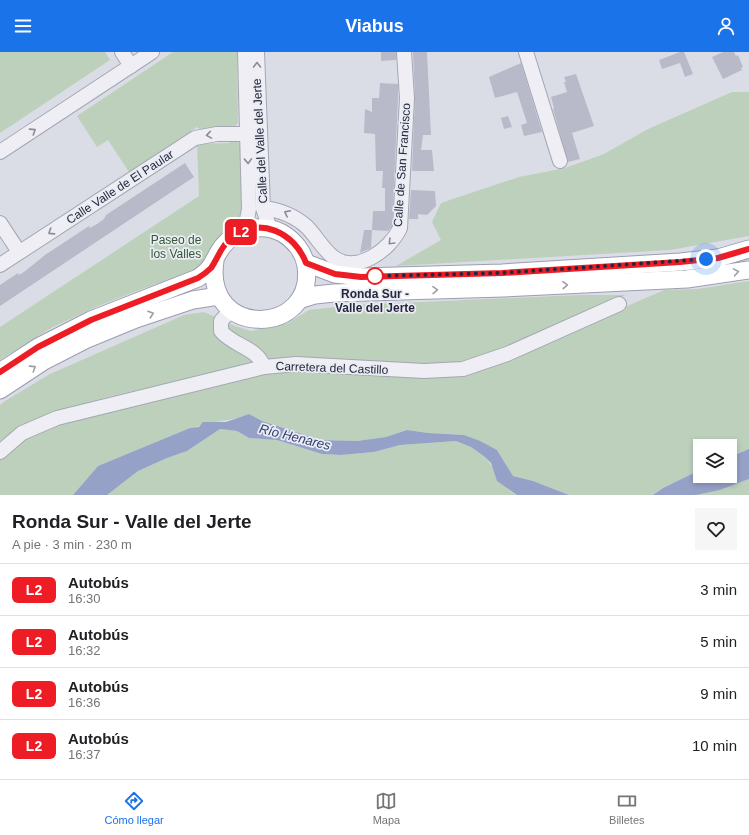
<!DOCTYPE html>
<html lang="es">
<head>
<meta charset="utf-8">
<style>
	:root { --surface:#fff; --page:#f6f6f6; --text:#202124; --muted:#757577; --line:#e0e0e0; --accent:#1a73e8 }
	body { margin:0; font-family:Arial,sans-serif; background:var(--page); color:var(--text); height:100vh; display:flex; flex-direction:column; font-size:15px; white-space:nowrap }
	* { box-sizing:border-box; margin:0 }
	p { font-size:13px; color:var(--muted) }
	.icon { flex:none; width:22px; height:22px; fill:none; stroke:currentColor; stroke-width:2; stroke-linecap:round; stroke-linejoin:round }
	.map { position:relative; height:443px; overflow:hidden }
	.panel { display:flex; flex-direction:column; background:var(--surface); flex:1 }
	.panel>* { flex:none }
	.badge { padding:0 8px; border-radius:6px; font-size:14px; line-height:26px }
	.controls { position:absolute; left:693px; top:387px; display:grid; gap:8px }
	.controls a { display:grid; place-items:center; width:44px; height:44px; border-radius:0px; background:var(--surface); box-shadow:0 2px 6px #0003; font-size:20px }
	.you { position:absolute; width:20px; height:20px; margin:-10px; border:3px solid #fff; border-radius:50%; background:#1a73e8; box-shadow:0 0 0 6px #1a73e833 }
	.map>.badge { position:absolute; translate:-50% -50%; box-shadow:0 0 0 2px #fff }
	.round { display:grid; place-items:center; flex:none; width:42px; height:42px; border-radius:0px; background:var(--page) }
	.headline { display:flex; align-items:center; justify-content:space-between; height:68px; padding:0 12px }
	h1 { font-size:19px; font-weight:700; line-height:30px }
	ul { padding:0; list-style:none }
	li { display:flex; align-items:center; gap:12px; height:52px; padding:0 12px; border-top:1px solid var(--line) }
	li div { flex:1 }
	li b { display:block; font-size:15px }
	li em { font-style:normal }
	li .badge { min-width:44px; font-weight:700; text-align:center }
	header { display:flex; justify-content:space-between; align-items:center; height:52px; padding:0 12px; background:var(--accent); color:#fff; font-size:18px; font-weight:700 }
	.tab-bar { display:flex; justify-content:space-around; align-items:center; height:56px; border-top:1px solid var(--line); background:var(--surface); font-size:11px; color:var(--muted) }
	.tab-bar a { display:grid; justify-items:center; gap:2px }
	.tab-bar .on { color:var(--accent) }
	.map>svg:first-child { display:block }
	.green { fill:#bcd0bc }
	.water { fill:#95a1c7 }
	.building { fill:#b9bac9 }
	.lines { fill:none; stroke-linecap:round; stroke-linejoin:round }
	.minor-casing { stroke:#a4a7b3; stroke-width:16 }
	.major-casing { stroke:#9b9eb1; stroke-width:19 }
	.minor { stroke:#eeeef4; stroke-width:14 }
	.major { stroke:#fff; stroke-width:17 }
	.oneway { stroke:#8a8b98 }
	.oneway2 { stroke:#9d9ea7 }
	.line-casing { stroke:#fff; stroke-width:9 }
	.line { stroke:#ee1c25; stroke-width:6 }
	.walk { stroke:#25283c; stroke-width:4; stroke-dasharray:0 7.2 }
	.stop-dot { fill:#fff; stroke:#ee1c25; stroke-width:2 }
	.labels { text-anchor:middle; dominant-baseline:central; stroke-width:3.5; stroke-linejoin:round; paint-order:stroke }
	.street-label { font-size:12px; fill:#25283c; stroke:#eaecf4 }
	.park-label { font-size:12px; fill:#335735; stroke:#eaecf4 }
	.stop-label { font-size:12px; font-weight:bold; fill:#25283c; stroke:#eaecf4 }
	.water-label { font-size:13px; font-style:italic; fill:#303c6f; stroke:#eaecf4 }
</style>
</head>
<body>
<header><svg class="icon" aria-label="menu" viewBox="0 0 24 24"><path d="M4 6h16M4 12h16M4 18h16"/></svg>Viabus<svg class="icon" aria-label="person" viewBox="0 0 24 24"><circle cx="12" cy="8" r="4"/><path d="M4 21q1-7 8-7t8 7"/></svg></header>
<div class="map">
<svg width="749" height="443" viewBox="0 0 749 443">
	<rect width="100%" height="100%" fill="#dbdde6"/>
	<!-- green -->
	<g class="green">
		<path d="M0,0H105L110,8L0,81Z"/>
		<path d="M173,0H237L238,71L232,77L203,79L197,75L129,120L108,88L97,95L77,64Z"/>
		<path d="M732,40H749V184L670,198L396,214L441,188L432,170L441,151L519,125L565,116L604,102L648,77Z"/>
		<path d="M230,88H235L241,93L245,149L242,167L228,174L198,217L188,223L153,233L98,254L51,276L0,308V275L199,144L197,92L230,91Z"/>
		<path d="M749,229V397L730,405V394H700V418L663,436L653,443H569L533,429L513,424L497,398L464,383L428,381L407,378L386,385L357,389L320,388L262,369L249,362C234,367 229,368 215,370C206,371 199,375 190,376L98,414L73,443H0V406L16,392L41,377L187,338L291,317L430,324L565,281L664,238L697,237Z"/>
		<path d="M579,243H626L470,309L443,314L285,305L112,344L53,360L20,375L0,389V353L5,349L50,322L184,263L204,260L235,274L251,279L288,271L309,258L353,253Z"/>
		<path d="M220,377L237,379L249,386L277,388L322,402L341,403L374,400L400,393L456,389L471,395L485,405L510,439L517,443H107L138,419L167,406L187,399Z"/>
		<path d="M749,427V443H696L720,438Z"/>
	</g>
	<!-- water -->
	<g class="water">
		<path d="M249,362L262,369L320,388L357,389L386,385L407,378L428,381L464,383L480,389L497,398L513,424L533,429L569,443H517L497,429L491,411L485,405L471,395L456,389L400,393L374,400L341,403L322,402L277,388L249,386L237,379L220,377L187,399L167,406L138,419L107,443H73L98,414L190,376L199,375L203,370H226Z"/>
		<path d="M749,397V427L720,438L696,443H653L663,436L700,418V424H730V405Z"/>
	</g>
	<!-- building -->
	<g class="building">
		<path d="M381,0H396V8L381,9Z"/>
		<path d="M413,0H427L431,83H423L421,98H432L434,119H412L415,46Z"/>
		<path d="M680,0H684L693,22L685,25L680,11L662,17L659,8Z"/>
		<path d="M723,0H734L736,4L738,3L743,15L741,16L742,18L723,27L712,5Z"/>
		<path d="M521,11L542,80L524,84L521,73L527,71L517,40L495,46L489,25Z"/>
		<path d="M576,22L594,74L572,81L580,107L568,110L553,57L554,56L551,45L567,40L564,30H566L564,25Z"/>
		<path d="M380,31L398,32V46L392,174L388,179L372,178L373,159H385V136H382L383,119H376L375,82L364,81L365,57L372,60V46H379Z"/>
		<path d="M508,64L512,75L504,77L501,66Z"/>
		<path d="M185,111L194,125L0,254V233L18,221L19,223L24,220L45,203L89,174L90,176L97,172L104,167L106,163Z"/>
		<path d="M411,138L435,139L436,154L427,163L418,162V167H409Z"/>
		<path d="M364,178H372L371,196L360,201Z"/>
	</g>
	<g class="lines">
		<!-- minor casing -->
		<g class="minor-casing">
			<g id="minor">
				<path d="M122,0L131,14"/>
				<path d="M257,0L263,156L270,177"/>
				<path d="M526,0L560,109"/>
				<path d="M0,100L152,0"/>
				<path d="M263,156C280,158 294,163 307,175C316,184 322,196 333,205C356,223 390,198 400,176L407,46L404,0"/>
				<path d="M0,171L19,200"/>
				<path d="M245,178L249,157L245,0"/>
				<path d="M0,213L195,86L217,82H248"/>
				<path d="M231,258L221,269V279C233,294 257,295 264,315"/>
				<path d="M0,400L22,381L57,366L264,315L296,312L424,319L463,317L507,302L619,252"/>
			</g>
		</g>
		<!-- major casing -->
		<g class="major-casing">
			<g id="major">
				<path d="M306,211L335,222L361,225L502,221L680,210L718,206L749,197"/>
				<path d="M299,248L315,243L334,241L503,236L687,227L749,218"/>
				<path d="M0,320L38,295L91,268L198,226C215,214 212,209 222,195C236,177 261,170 282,181C294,188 304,200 306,214C316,284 203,288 215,209"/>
				<path d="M0,338L44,309L85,288L136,267L193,248L219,244"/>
			</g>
		</g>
		<!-- minor -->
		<use href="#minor" class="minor"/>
		<!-- major -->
		<use href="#major" class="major"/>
	</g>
	<!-- one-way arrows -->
	<defs><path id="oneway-chevron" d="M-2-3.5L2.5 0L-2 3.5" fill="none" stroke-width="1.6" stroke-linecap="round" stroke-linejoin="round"/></defs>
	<g class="oneway">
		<use href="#oneway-chevron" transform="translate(257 13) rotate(-91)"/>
		<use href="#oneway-chevron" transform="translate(33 79) rotate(-33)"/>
		<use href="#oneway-chevron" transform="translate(209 83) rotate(171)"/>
		<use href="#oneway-chevron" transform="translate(248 109) rotate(88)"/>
		<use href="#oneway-chevron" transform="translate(287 161) rotate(-153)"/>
		<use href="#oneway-chevron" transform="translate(51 180) rotate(147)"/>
		<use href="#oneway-chevron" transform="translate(391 190) rotate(135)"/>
	</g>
	<g class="oneway2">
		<use href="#oneway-chevron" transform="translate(736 220) rotate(-10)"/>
		<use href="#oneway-chevron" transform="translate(565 233) rotate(-3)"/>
		<use href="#oneway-chevron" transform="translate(435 238) rotate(-1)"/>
		<use href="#oneway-chevron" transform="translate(151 262) rotate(-19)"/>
		<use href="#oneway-chevron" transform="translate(33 316) rotate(-33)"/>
	</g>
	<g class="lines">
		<!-- line casing -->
		<g class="line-casing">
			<path id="line" d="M0,320L38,295L91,268L198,226C203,223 207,220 211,216C218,206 221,194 231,186C259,163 295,181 306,211L335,222L361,225L502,221L680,210L718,206L749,197"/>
		</g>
		<!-- line -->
		<use href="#line" class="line"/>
		<!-- walk -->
		<path class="walk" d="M375,224L502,221L706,207"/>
	</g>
	<!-- markers -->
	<circle class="stop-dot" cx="375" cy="224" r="8"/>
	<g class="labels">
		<!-- street labels -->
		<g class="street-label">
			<text transform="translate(260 89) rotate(-93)">Calle del Valle del Jerte</text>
			<text transform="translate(402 113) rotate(-86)">Calle de San Francisco</text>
			<text transform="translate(120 135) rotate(-33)">Calle Valle de El Paular</text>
			<text transform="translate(332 316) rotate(2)">Carretera del Castillo</text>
		</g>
		<!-- park labels -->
		<g class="park-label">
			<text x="176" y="188">Paseo de<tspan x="176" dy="14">los Valles</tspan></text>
		</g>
		<!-- stop labels -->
		<g class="stop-label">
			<text x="375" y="242">Ronda Sur -<tspan x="375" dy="14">Valle del Jerte</tspan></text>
		</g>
		<!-- water labels -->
		<g class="water-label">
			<text transform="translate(295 385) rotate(14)">Río Henares</text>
		</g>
	</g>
</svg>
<div class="controls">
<a><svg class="icon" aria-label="layers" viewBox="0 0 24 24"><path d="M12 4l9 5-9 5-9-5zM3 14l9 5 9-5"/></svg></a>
</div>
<div class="you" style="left:706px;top:207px"></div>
<b class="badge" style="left:241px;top:180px;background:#ee1c25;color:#fff">L2</b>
</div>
<section class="panel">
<div class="headline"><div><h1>Ronda Sur - Valle del Jerte</h1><p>A pie · 3 min · 230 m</p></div><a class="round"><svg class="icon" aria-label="heart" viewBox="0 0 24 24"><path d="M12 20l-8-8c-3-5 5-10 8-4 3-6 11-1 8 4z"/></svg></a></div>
<ul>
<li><span class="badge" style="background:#ee1c25;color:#fff">L2</span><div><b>Autobús</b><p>16:30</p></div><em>3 min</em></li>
<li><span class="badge" style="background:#ee1c25;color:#fff">L2</span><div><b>Autobús</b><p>16:32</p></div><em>5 min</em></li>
<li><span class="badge" style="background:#ee1c25;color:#fff">L2</span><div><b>Autobús</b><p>16:36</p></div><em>9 min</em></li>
<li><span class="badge" style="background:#ee1c25;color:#fff">L2</span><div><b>Autobús</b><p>16:37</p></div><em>10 min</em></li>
</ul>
</section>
<nav class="tab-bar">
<a class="on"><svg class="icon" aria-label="directions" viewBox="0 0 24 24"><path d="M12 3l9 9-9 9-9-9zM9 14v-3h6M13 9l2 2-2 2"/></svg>Cómo llegar</a>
<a><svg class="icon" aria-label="map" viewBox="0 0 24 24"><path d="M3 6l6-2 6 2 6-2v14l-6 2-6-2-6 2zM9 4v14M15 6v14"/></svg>Mapa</a>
<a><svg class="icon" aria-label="tickets" viewBox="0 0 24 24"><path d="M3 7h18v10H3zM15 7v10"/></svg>Billetes</a>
</nav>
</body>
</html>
